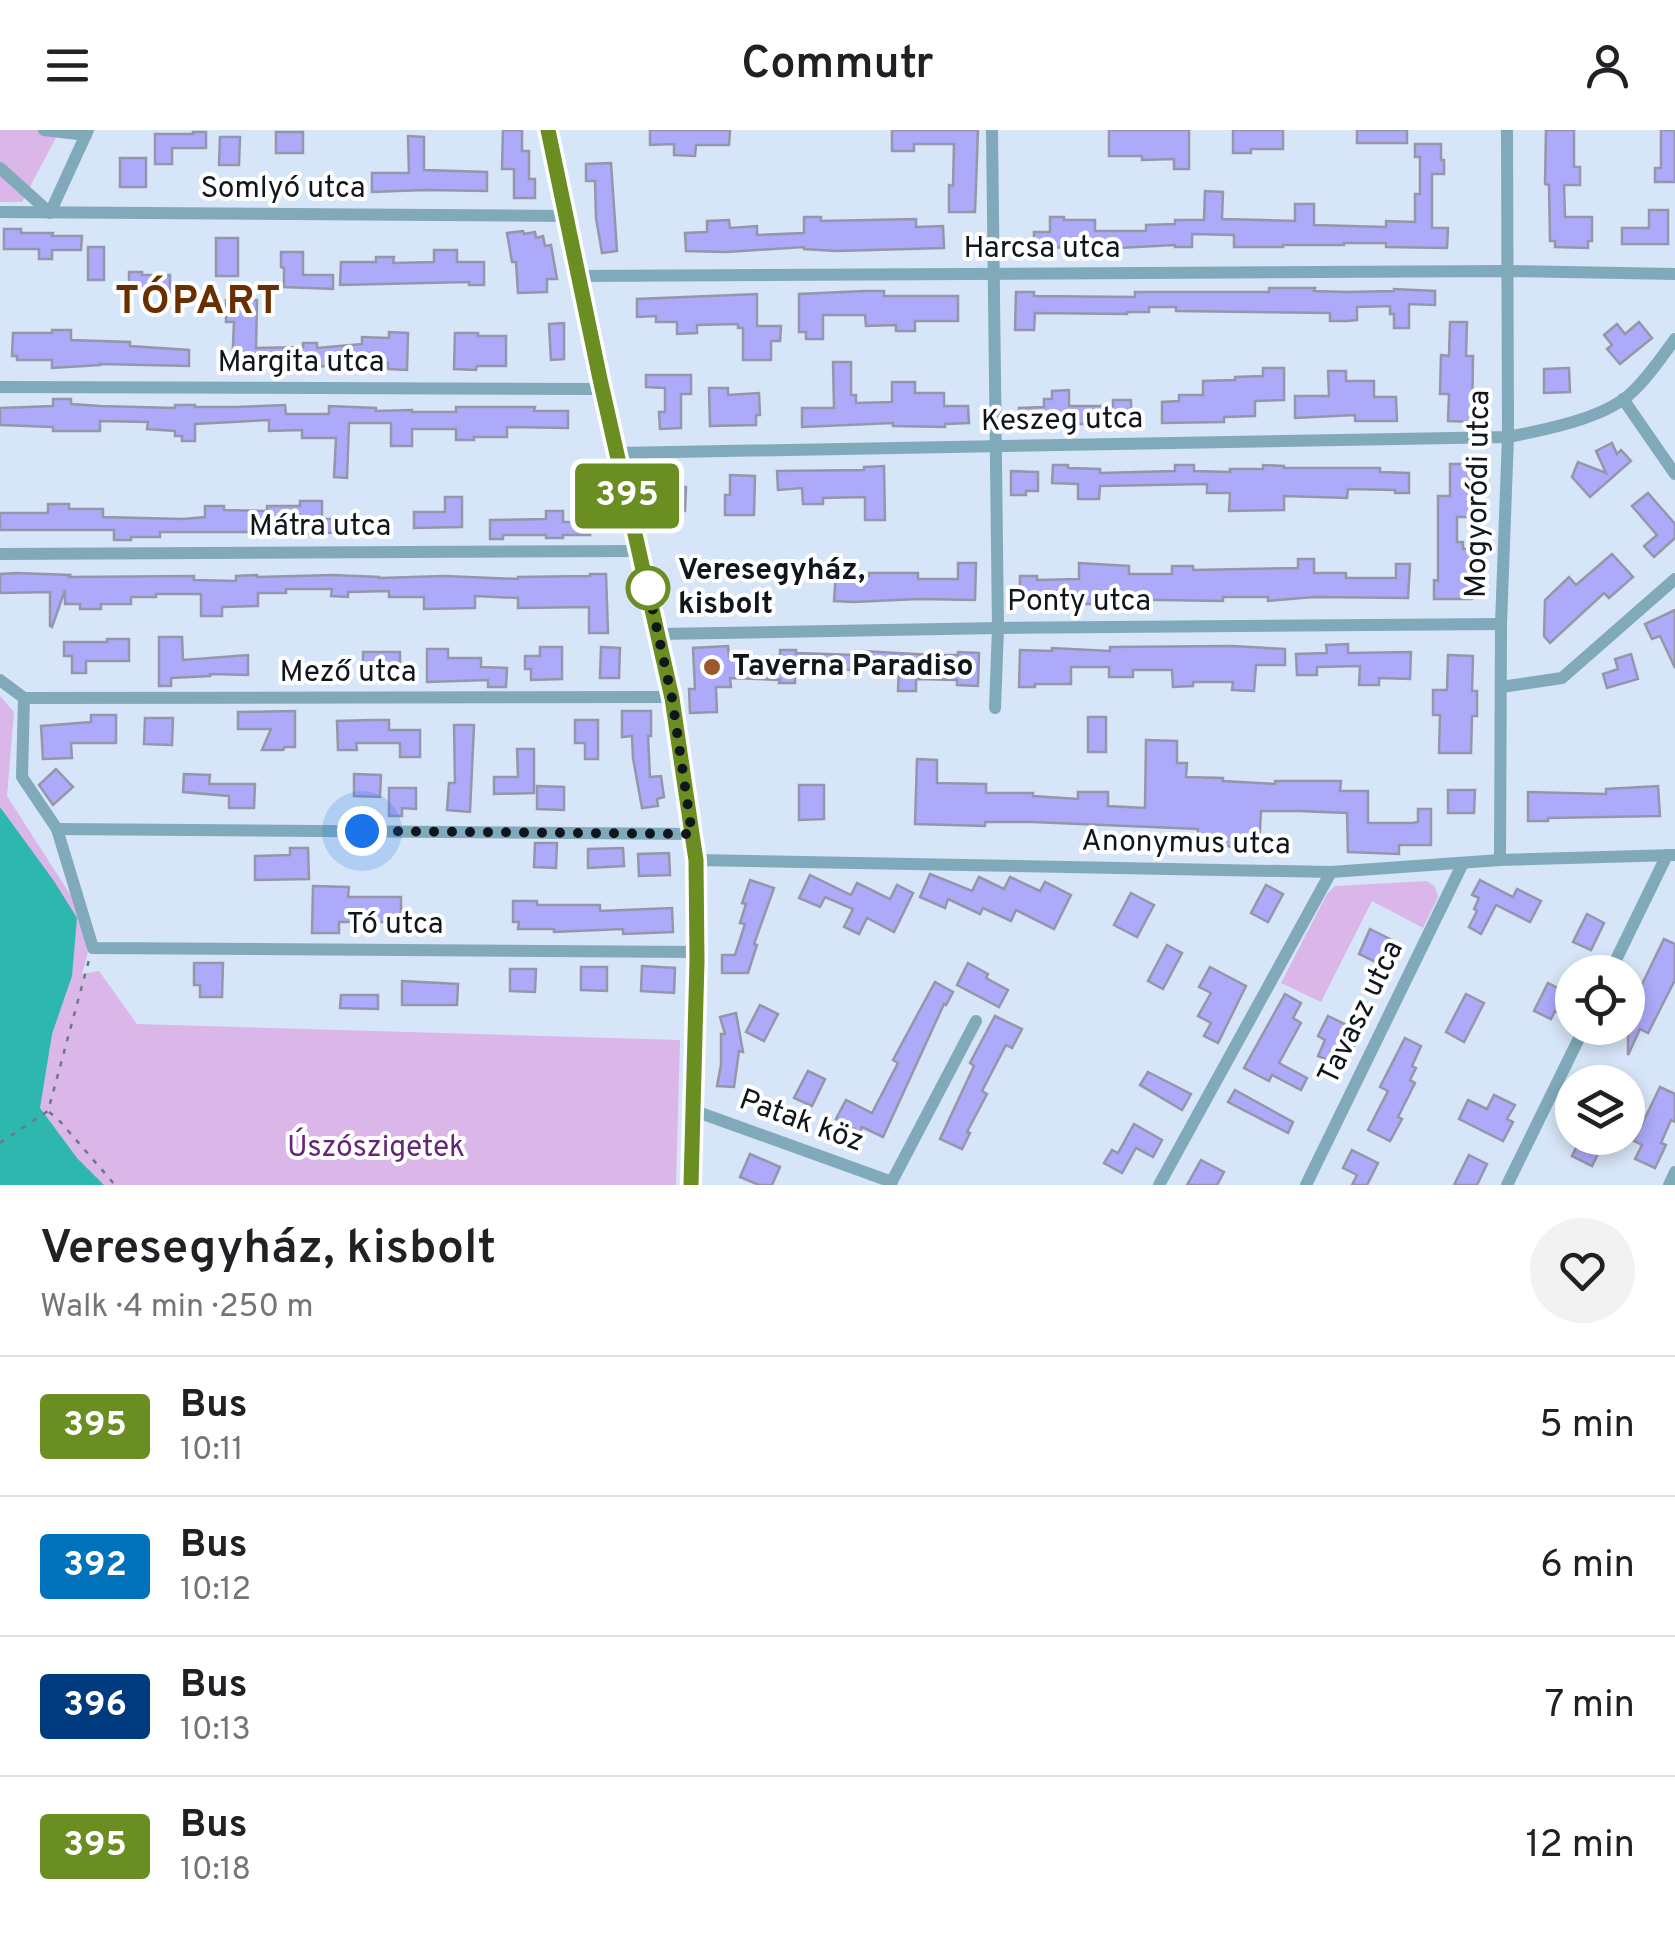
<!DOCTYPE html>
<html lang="en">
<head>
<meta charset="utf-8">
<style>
	:root { --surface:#fff; --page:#f2f2f2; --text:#202124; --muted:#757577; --line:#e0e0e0 }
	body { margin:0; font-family:Overpass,sans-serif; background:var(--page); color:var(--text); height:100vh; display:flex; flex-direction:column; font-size:38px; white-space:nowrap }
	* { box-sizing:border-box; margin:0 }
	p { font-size:32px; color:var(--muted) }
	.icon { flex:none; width:55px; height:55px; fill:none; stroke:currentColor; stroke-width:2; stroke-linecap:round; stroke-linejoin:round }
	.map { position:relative; height:1055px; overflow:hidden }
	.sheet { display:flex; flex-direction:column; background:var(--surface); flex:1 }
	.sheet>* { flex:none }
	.badge { padding:0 20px; border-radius:8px; font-size:35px; line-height:65px }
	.controls { position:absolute; left:1555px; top:825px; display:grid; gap:20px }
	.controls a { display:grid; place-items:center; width:90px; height:90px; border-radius:50%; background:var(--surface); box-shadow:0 5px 15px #0003; font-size:50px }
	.you { position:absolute; width:50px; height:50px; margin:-25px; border:8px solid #fff; border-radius:50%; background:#1a73e8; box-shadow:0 0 0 15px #1a73e833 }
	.map>.badge { position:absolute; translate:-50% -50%; box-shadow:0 0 0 5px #fff }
	.round { display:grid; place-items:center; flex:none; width:105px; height:105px; border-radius:52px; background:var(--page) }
	.overview { display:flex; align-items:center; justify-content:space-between; height:170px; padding:0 40px }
	h1 { font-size:48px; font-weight:600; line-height:75px }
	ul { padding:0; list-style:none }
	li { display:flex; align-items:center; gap:30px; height:140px; padding:0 40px; border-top:2px solid var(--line) }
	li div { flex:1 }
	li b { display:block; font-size:38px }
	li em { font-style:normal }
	li .badge { min-width:110px; font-weight:700; text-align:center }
	header { display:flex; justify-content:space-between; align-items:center; height:130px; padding:0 40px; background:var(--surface); font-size:45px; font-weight:600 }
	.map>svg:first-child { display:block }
	.green { fill:#dbb7e9 }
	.water { fill:#2eb7af }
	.building { fill:#acaaf9; stroke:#9596aa; stroke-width:2.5 }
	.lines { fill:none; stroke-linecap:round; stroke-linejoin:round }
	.path { stroke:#6e7883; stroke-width:2.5; stroke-dasharray:5 8; stroke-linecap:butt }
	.minor { stroke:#80aab9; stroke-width:12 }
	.tertiary { stroke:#80aab9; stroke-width:15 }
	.line-casing { stroke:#fff; stroke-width:22 }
	.line { stroke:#6b8e23; stroke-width:15 }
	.walk { stroke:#11161c; stroke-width:10; stroke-dasharray:0 18 }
	.stop-dot { fill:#fff; stroke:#6b8e23; stroke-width:5 }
	.poi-dot { fill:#9c572a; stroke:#fff; stroke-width:4 }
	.labels { text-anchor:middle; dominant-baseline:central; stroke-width:8; stroke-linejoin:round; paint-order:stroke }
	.street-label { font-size:30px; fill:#11161c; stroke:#fff }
	.stop-label { font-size:30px; font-weight:bold; fill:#11161c; stroke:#fff; text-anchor:start }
	.poi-label { font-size:30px; font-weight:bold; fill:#11161c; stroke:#fff; text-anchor:start }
	.park-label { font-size:30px; fill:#642679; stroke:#fff }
	.district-label { font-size:40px; font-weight:bold; letter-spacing:2.5px; fill:#6a2f00; stroke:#fff }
</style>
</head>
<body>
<header><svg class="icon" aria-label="menu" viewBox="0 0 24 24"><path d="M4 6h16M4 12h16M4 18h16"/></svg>Commutr<svg class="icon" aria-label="person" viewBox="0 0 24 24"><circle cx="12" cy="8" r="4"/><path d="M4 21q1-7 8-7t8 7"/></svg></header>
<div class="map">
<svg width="1675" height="1055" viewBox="0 0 1675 1055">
	<rect width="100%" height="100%" fill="#d6e5f7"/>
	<!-- green -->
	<g class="green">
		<path d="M0,0H60L22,72H0Z"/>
		<path d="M0,566L14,582L7,666L75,772L88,822L82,844L99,841L137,894L680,910L676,1055H104L77,1028L0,1000Z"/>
		<path d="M1427,751L1435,757L1438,767L1423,798L1372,771L1321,872L1281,853L1327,764L1335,756Z"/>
	</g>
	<!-- water -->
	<path class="water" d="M0,677L54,751L77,788L72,846L52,904L40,978L77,1028L104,1055H0Z"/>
	<!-- building -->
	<g class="building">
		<path d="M503,0H522V21H529V49H535V68H514V39H502Z"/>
		<path d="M650,0H730L729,15H696L695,26L674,25V14L650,15Z"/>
		<path d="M892,0H978L975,82H949V55L953,56L954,14H914V21H892Z"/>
		<path d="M1109,0H1189V39H1174V29L1142,30V26H1109Z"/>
		<path d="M1233,0H1283V19H1251V23H1233Z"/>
		<rect x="1357" y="0" width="50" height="13"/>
		<path d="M1546,0H1574V37H1580V55H1564L1565,87H1592V111H1588V118L1555,117V111H1550L1549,55L1545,54Z"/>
		<path d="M1661,0H1675V52H1655V38H1661Z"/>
		<path d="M193,2H206V18H172V34H155V4H193Z"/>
		<rect x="276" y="2" width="27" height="21"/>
		<path d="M408,6L424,7V40L487,42V61L425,60L372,62V43H409Z"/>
		<path d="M220,7H240L239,35H219Z"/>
		<path d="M1415,14H1441V30H1444V44H1432V98H1448L1447,118L1386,117V113H1344V115H1283V117H1234V105L1192,104V117H1175V115L1080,120V117L1034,118V102H1050V87H1064V90H1095V101H1146V95L1175,94V90H1204L1205,61L1223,62L1222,89L1295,91V74H1314V95L1386,97V91L1415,92V64H1420V27H1415Z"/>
		<rect x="120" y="28" width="26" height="29"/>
		<path d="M611,33L617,121L602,123L596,88L595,51H586V34Z"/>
		<path d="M1649,80H1668V114H1622V98H1649Z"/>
		<path d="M804,87H821V91L916,89V97L943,96L944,118L836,121L804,119V117L727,122L686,121L685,103L707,102V91L729,90L730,98L757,96V105L804,103Z"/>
		<path d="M4,99H21V103H53L52,106H82L81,120H52V129H39V119H4Z"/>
		<path d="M523,101L524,104L535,102L536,108L543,106L545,116L551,115L557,149H547V162L518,163L516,132H512L507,103Z"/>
		<rect x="216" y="108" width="22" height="38"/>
		<rect x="88" y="117" width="16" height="33"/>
		<path d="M434,120H457V132H484V155H469V152L340,155L341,132H376V127H394L393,133L434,132Z"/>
		<path d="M281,122H303V145H333V159L284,157V138L281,137Z"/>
		<path d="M129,142H142V145H170V163L129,159Z"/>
		<path d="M1269,158H1315L1314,161L1347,162L1394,161V159L1435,161V175L1409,174V198H1394V184H1390V176L1357,177V190L1347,191H1330V183L1176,181V177H1149V182H1127V184L1035,183L1034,200H1015L1016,162H1034V166L1135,167V162H1269Z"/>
		<path d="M865,161H884V166H958V191H915V201H896V195L866,196L865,185H823V209H806V202H799V164Z"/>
		<path d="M757,164V196H781L780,211H771V230H743V198H738V194L697,195V203L677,204V192H656V186L637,187V169Z"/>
		<path d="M226,170H257L256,218L303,217V213H317V218L362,214V207L389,208V202L408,203L407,240L388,239V233H347L348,238L334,239V236L303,237V235L255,236V241L232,240L234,192H226Z"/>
		<path d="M1450,192H1467L1466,226H1473L1472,292L1448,291L1449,264H1440L1441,225L1449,226Z"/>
		<path d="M1639,192L1652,208L1620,234L1607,219L1612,215L1604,205L1617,194L1625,204Z"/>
		<path d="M564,193V229L551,230L549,194Z"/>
		<path d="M52,200H71V210L130,212V216L189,220V236L100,234V235L52,238V230H17V226H12L13,203H52Z"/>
		<path d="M455,203H478V206H506V236H477L476,240L454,239Z"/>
		<path d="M833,232H851V265H856V273L892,272V252H915V263H944V276H968L969,293L945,294V297L893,296V293L802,297V278H834Z"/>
		<path d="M1263,238H1284V270L1255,271V286L1224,287V292L1162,293V272L1179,271V265H1203V251L1235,250V247L1263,246Z"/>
		<path d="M1569,238L1570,262L1544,263V239Z"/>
		<path d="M1328,241H1346V251H1374V267H1396L1397,291H1355V285L1295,288V266H1329Z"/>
		<path d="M646,245H691V264H681V298L660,299L659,282H665V258L646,257Z"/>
		<path d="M709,258H728V265L759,263L760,285H756V295L710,296Z"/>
		<path d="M1069,260V276H1113V270H1131V294H1019V278L1044,277V269H1052V261Z"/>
		<path d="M53,269H71V274L100,276L175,278V275H195V277H235L285,275L286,284H329V276L376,278V281L412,280V282H456V277H535L534,281H568V298L507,297V307H474V310H456V299H412V316H391V293H349L347,348L334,347L336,308H302V300L269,301V290L195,294V311H182V306H175V301L147,299L148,292L100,291V301H53V297L0,295V278L53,276Z"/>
		<path d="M1612,313L1617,324L1621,320L1631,331L1590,367L1572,347L1578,332L1606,343L1596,321Z"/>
		<path d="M1450,334H1474V362H1470V387H1457V412H1463V419H1473L1472,469H1434V450L1438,451V366H1450Z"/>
		<path d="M1053,335H1068V338L1100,339V343L1175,341V335H1194V341L1230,342V339H1263V335L1284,336V338H1380V342L1409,343V363H1395V360L1348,359L1347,368L1284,366V380L1229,381L1230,363H1207V354L1100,356L1099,369H1078V354L1052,353Z"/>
		<path d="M884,336L885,390H865V367L823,368V374H803L802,358L778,360L777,341L864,340V337Z"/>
		<path d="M1011,341L1038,342V361H1026V365H1011Z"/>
		<path d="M661,342H678V357H686L685,381H677V394H660V373H655L656,353H661Z"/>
		<path d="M730,345L755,346L754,385H725V365H730Z"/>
		<path d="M1648,363L1675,394V408L1654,427L1644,416L1657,405L1632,376Z"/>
		<path d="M445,367H462V397L414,398V382H445Z"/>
		<path d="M300,371H322V389H349V402L300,404V402H160V407H131V410H114V400H0V383H48V374H69V379H103V387L183,389L205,387V376H224V380L267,381V376H300Z"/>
		<path d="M546,381H563V392H590V405H563V408H546V405H503V409H490V390L546,389Z"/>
		<path d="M1612,424L1633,447L1609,468L1604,463L1550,513L1544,506L1545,470L1569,447L1576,455Z"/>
		<path d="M1298,429H1314V443H1346V448H1396V434H1410L1408,468L1314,467L1268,471V467H1223V471L1097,469V474H1079V471L1020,473V446H1037V450L1079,449V433L1129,436V444H1172V436H1193V440L1298,438Z"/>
		<path d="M958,433H976L975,470L919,469L853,472L834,471L836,443L869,446V443H918V449H958Z"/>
		<path d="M16,443L70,445L69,447L194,446V450L236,451V446L257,445V447L333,445L379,447V448L444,446L518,449V447L590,446V444H606L608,503H589V477L518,478V468L475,466V478L424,479V467H389V461L348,462V467L331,466L332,459H286V463H258V476L222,477V486H201V464H156V467H131V474H101V479H80V474H65V460L52,497L50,496V462L0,463V444Z"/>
		<path d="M1675,480V538L1660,506L1652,509L1645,494Z"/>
		<path d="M159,507H182L183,530L248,525V545L210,544V546L171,548V556H159Z"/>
		<path d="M107,509H129V531H86V543H72V526H64V512H107Z"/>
		<path d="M1348,514V523L1411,522L1410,549L1379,548V555H1359L1360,536L1317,537V545H1297L1296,524L1327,523L1326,515Z"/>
		<path d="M728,516L729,527L780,529V520H796V523L856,525L855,540L795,538V553H779L780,550L730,548L731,557H716L717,582L690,583L689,559H695L693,518Z"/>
		<path d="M1232,516L1285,519V535H1256L1254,561L1232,560L1233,552H1193V556L1173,557L1172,540H1133V547H1109V537H1071V554H1035V557H1019L1020,520L1052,521V518L1110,521V517Z"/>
		<path d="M540,517H562V549L531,550V539H525V526H540Z"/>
		<path d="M601,517L620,518L619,548H600Z"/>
		<path d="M427,519H448V528H481V537L507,538L506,557H488V550L427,552Z"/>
		<path d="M862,521L933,525H958V522L979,523L978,556L957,555V550L916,549V561H898L899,538L861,536Z"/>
		<path d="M363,522H400V543L363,542Z"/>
		<path d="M1631,524L1638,549L1607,558L1603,544L1618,539L1615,529Z"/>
		<path d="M1448,525L1473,526L1472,561H1477V586H1472L1471,623H1439L1440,585H1433V560H1447Z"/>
		<path d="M295,581V617H285L283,620H262L271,599H238V582Z"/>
		<path d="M622,581H651V606H648L650,647L661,646L664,667L657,669L658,676L642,678L633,628L632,606L622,607Z"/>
		<path d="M91,585H116V613H71L72,628L43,629L41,596L91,592Z"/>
		<rect x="1088" y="587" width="18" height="35"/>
		<path d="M145,588H173L172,615L144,614Z"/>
		<path d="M373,590H389V600H420V627H400V613H356L357,620H338L337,591Z"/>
		<path d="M575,590H598V629H585V613H575Z"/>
		<path d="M454,595H474L470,682L447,680L449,653H455Z"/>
		<path d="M1146,610L1177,611V633H1187L1186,647L1223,648V651L1275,654V651H1341L1340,661H1368V693H1412L1418,692V679H1431V715H1399V724L1348,722L1347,683L1298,681H1261L1259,718L1221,716V720H1197L1198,699L1032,692H985V696L915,694L917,629L937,630V653L986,654V663H1033V666L1078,669V662H1108V676L1145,678Z"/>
		<path d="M517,619H534V663L494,664V647H518Z"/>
		<path d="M56,639L73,657L53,675L39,655Z"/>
		<path d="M184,644L210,645L209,654H255L254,678H229V666L183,662Z"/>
		<path d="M354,644L381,645L380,667L354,666Z"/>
		<path d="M799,655H824V689L799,690Z"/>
		<path d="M537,656L564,657V680L537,679Z"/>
		<path d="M1658,656L1660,686L1548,688V691H1528V662L1606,664V659Z"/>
		<path d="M389,658H416V679L402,678V686H389Z"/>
		<path d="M1448,660H1475L1474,683H1448Z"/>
		<path d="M535,713H557L556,738L534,737Z"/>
		<path d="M290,718H308L309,749L255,750V726L290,725Z"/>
		<path d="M623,718L624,736L588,738V719Z"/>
		<path d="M669,723L670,745L639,746L638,724Z"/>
		<path d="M930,744L972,761L979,747L1004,759L1010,747L1040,761L1045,752L1071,765L1054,799L1016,780L1011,791L983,778L980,784L948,769L945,778L920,767Z"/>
		<path d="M810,745L851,765L857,753L890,769L897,755L913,763L894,802L867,788L859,804L844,797L853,779L825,767L820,777L799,768Z"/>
		<path d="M750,750L774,758L754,814L757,815L748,843H722V825H735L745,794L740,793L746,774L742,773Z"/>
		<path d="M1480,750L1513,767L1517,759L1541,771L1530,792L1496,775L1481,804L1469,797L1477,781L1474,779L1479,768L1472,765Z"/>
		<path d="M1266,755L1283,764L1268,792L1251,783Z"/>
		<path d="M313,756L349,757L348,767H401V792H339V803H312Z"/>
		<path d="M1131,763L1154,775L1137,807L1114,795Z"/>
		<path d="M513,771H537V775H600V781L672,778L673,802L623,804V799L554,802V799H518L519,792H513Z"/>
		<path d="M1587,784L1604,793L1591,820L1573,812Z"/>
		<path d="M1370,799L1400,814L1388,838L1359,824Z"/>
		<path d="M1664,809L1675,814V850L1648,903L1640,899L1628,925V875L1631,877Z"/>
		<path d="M1167,815L1182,823L1163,859L1148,851Z"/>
		<path d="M194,833H223L222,867H200V855H194Z"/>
		<path d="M968,833L988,844L986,848L1008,860L999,877L957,855Z"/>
		<path d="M642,836L675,838L674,863L641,861Z"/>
		<path d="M581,837H607V861L581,860Z"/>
		<path d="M1210,837L1246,856L1218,913L1204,906L1211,893L1198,886L1211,863L1199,857Z"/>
		<path d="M510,839H536L535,862L510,861Z"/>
		<path d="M402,851L458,854L457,875H402Z"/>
		<path d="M935,852L953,862L946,875L944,874L883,1007L862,997L860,1002L836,989L846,970L872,983L898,933L893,930Z"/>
		<path d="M1548,853L1564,861L1560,870L1567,873L1562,884L1555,881L1551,889L1534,881Z"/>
		<path d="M1285,864L1301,873L1293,888L1301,893L1279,933L1307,948L1301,960L1272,945L1269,951L1244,938Z"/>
		<path d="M1466,864L1484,873L1464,912L1446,902Z"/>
		<path d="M341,865H378V879L340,878Z"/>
		<path d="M760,875L778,884L764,911L746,902Z"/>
		<path d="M736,883L743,922L739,921L734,957L717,956L721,935V904H725L720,887Z"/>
		<path d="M995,886L1022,899L1012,918L1006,915L982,961L987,964L967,1002L970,1003L962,1019L940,1009L974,936L970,933Z"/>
		<path d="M1328,886L1361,902L1351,922L1340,917L1332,932L1318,926L1325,910L1318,906Z"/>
		<path d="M1405,908L1421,916L1412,936L1416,938L1410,950L1415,953L1398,987L1402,989L1390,1011L1368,1000L1388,961L1380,957Z"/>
		<path d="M808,941L825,949L812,976L794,968Z"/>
		<path d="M1148,942L1191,964L1182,980L1140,955Z"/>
		<path d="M1660,957L1675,964V992L1671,990L1661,1013L1666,1015L1655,1038L1635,1029L1642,1015L1634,1011Z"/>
		<path d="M1235,960L1293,992L1288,1003L1228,972Z"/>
		<path d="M1494,965L1515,975L1507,989L1513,992L1503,1011L1459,989L1468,970L1487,979Z"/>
		<path d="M1134,994L1162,1010L1153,1027L1136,1018L1122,1043L1104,1033L1112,1020L1118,1023Z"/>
		<path d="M1581,1008H1606L1592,1036L1572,1026Z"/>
		<path d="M1352,1020L1378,1033L1367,1055H1352L1357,1045L1343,1038Z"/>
		<path d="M750,1024L780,1037L772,1055H759L740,1047Z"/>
		<path d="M1469,1025L1487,1034L1477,1055H1454Z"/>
		<path d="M1201,1030L1224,1042L1217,1055H1187Z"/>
	</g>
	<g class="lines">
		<!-- path -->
		<g class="path">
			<path d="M49,982L58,989L115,1055"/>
			<path d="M0,1013L48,981L89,830"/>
		</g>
		<!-- minor -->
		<g class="minor">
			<path d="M44,0L86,5"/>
			<path d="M992,0L998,498L995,578"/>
			<path d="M0,38L50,83L88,0"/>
			<path d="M0,82L565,86"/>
			<path d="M578,146L1506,141L1675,144"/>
			<path d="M0,257L602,259"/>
			<path d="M1623,269L1675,344"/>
			<path d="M617,323L1508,307C1544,300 1601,289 1629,265C1647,249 1661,228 1675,209"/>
			<path d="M0,424L640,421"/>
			<path d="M658,504L998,498L1501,494"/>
			<path d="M0,550L24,568L22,647L57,699L93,818L697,822"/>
			<path d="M1501,557L1562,548L1675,449"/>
			<path d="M24,568L672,567"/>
			<path d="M57,699L692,704"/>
			<path d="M696,730L1331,742L1500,730L1675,725"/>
			<path d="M1500,730L1501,494L1508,307L1507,0"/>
			<path d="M1610,842L1667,725"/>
			<path d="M692,980L892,1052"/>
			<path d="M890,1055L976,891"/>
			<path d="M1159,1055L1331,742"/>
			<path d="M1306,1055L1463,733"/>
			<path d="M1507,1055L1584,898"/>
			<path d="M1669,1055L1675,1042"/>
		</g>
		<!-- tertiary -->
		<path class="tertiary" d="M548,0L600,249L672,567L692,704L696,730L697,831L691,1055"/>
	</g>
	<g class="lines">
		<!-- line casing -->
		<g class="line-casing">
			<path id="line" d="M548,0L600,249L672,568L692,704L696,730L697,831L691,1055"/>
		</g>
		<!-- line -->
		<use href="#line" class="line"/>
		<!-- walk -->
		<path class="walk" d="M362,701L692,704L672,568L646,449L648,458"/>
	</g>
	<!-- markers -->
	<circle class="stop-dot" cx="648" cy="458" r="20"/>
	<circle class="poi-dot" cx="712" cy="537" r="10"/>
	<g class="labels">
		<!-- street labels -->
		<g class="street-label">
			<text x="283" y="59">Somlyó utca</text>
			<text x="1042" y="119">Harcsa utca</text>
			<text x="301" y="233">Margita utca</text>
			<text transform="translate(1062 291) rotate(-1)">Keszeg utca</text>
			<text transform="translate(1479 364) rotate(-89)">Mogyoródi utca</text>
			<text x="320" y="397">Mátra utca</text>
			<text x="1079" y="472">Ponty utca</text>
			<text x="348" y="543">Mező utca</text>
			<text transform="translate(1186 714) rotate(1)">Anonymus utca</text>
			<text x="395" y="795">Tó utca</text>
			<text transform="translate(1362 883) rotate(-64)">Tavasz utca</text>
			<text transform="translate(801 992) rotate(20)">Patak köz</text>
		</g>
		<!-- stop labels -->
		<g class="stop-label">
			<text x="678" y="441">Veresegyház,<tspan x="678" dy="34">kisbolt</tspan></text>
		</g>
		<!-- poi labels -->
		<g class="poi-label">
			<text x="732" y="537">Taverna Paradiso</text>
		</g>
		<!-- park labels -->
		<g class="park-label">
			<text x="376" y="1018">Úszószigetek</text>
		</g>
		<!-- district labels -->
		<g class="district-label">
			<text x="199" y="173">TÓPART</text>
		</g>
	</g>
</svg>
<div class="controls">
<a><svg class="icon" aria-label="locate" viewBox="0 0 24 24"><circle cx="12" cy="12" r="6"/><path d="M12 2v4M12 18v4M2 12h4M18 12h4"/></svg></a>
<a><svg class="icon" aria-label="layers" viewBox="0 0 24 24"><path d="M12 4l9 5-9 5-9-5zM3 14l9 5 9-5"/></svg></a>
</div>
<div class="you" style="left:362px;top:701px"></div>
<b class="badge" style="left:627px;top:366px;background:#6b8e23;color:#fff">395</b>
</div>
<section class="sheet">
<div class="overview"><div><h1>Veresegyház, kisbolt</h1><p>Walk · 4 min · 250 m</p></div><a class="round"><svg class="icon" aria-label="heart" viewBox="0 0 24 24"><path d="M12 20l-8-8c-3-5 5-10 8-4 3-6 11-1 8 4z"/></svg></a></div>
<ul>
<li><span class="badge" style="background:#6b8e23;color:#fff">395</span><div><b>Bus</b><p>10:11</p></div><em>5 min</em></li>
<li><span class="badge" style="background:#0072bc;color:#fff">392</span><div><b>Bus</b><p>10:12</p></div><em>6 min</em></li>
<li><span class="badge" style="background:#003b80;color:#fff">396</span><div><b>Bus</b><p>10:13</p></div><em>7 min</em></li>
<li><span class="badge" style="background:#6b8e23;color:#fff">395</span><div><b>Bus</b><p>10:18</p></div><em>12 min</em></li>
</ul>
</section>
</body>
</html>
